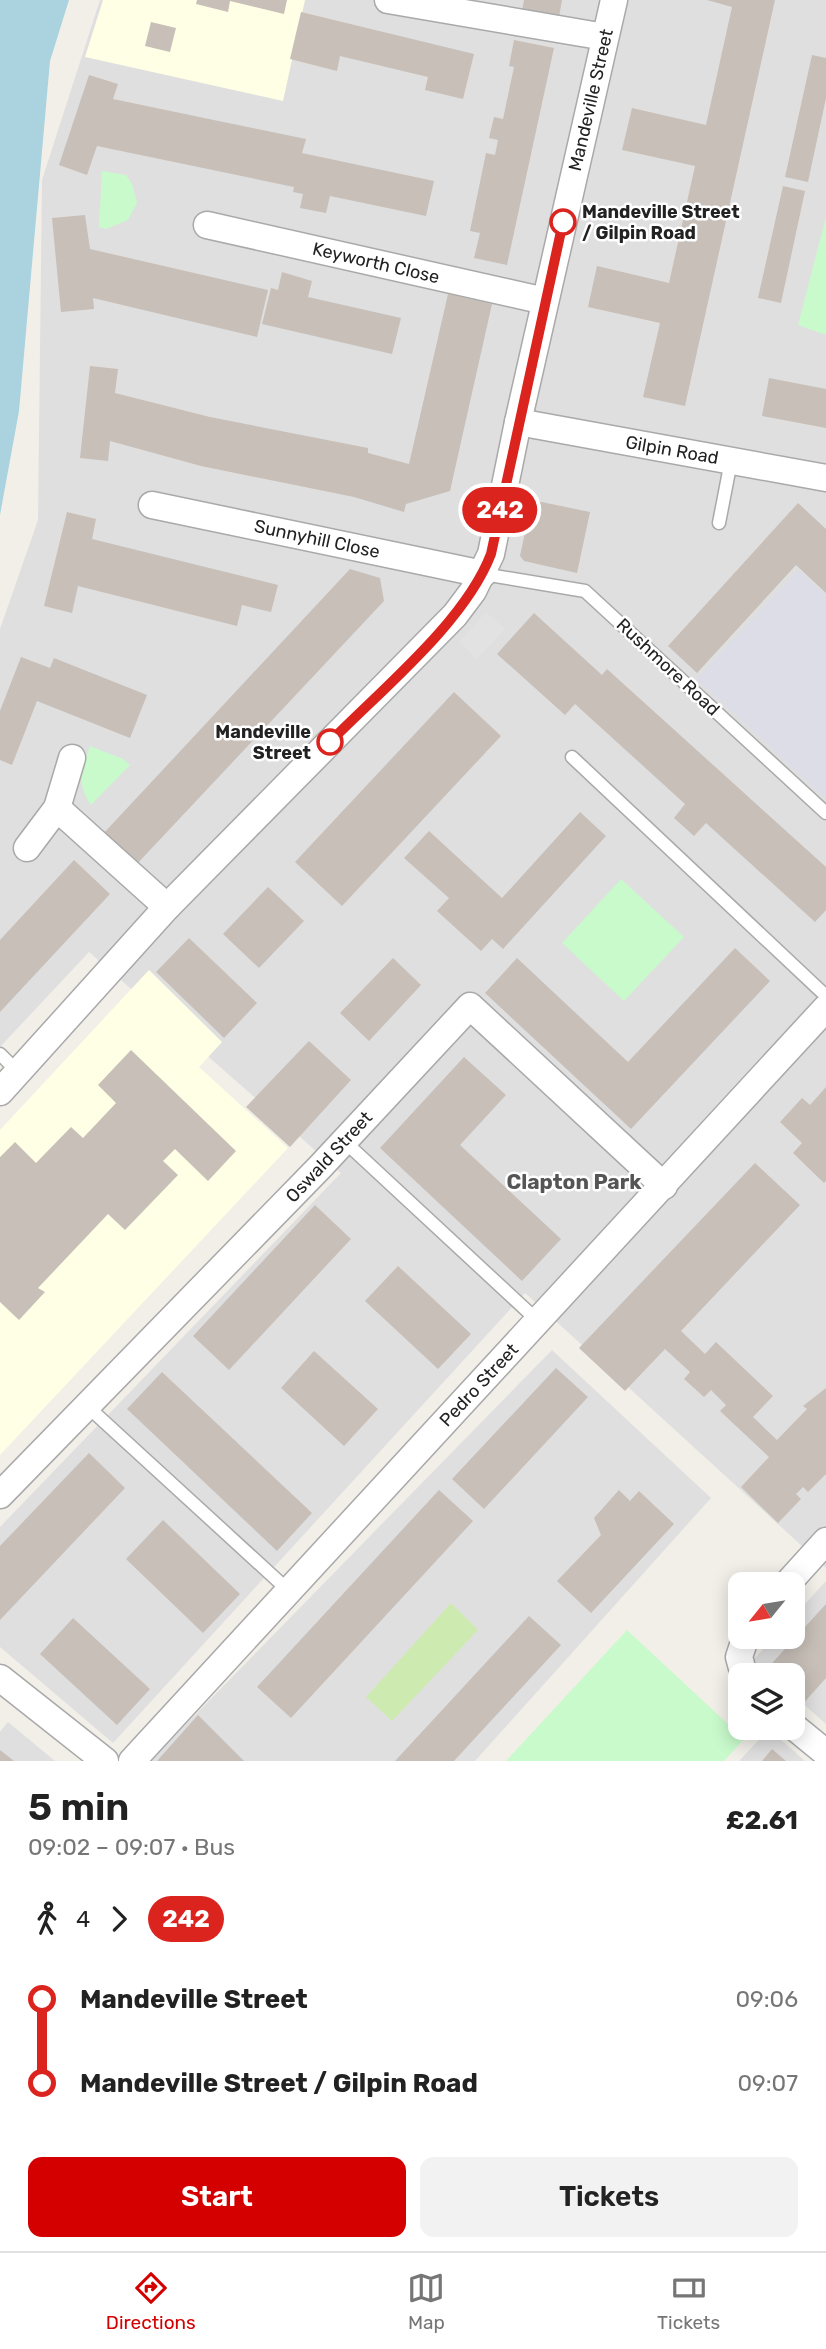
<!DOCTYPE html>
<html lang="en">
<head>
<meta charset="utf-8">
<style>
	:root { --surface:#fff; --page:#f2f2f2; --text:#222; --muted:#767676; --line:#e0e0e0; --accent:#d40000 }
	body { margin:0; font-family:Rubik,sans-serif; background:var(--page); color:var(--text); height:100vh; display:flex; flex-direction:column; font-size:26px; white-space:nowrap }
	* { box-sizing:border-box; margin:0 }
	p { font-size:23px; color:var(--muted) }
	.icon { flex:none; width:38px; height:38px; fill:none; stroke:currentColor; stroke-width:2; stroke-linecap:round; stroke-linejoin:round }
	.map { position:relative; height:1761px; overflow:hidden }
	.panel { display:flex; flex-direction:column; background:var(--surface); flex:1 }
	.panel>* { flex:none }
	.badge { padding:0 14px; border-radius:23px; font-size:24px; line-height:46px }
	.needle { width:46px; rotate:240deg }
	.tools { position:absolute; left:728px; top:1572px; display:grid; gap:14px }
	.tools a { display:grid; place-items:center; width:77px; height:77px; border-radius:14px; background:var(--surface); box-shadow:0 4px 18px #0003; font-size:35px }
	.map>.badge { position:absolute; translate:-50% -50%; box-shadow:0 0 0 4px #fff }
	.legs { display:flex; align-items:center; gap:10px; height:77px; padding:0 28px; font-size:23px }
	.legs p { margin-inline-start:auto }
	.headline { display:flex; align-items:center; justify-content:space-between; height:119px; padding:0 28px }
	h1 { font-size:38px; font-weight:600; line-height:52px }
	.primary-button { display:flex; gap:14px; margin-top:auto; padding:14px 28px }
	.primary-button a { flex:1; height:80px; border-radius:14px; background:var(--accent); color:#fff; font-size:28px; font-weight:600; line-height:80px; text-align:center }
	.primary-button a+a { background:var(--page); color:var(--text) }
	ul { padding:0 28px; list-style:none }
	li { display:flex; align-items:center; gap:24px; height:84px; font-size:26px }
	li i { display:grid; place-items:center; width:10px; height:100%; margin:0 9px; background:currentColor }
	li i::after { content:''; width:18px; height:18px; margin:-9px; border:5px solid; border-radius:50%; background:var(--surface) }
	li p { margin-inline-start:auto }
	li:first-child i { background:linear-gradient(#0000 50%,currentColor 0) }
	li:last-child i { background:linear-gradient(currentColor 50%,#0000 0) }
	.tabs { display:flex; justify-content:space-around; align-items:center; height:98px; border-top:2px solid var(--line); background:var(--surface); font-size:19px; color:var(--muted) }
	.tabs a { display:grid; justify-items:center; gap:4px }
	.tabs .on { color:var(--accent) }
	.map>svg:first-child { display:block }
	.residential { fill:#e0dfdf }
	.education { fill:#ffffe5 }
	.grass { fill:#cdebb0 }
	.park { fill:#c8facc }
	.parking { fill:#e2e2e2 }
	.plaza { fill:#dddde8 }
	.water { fill:#aad3df }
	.building { fill:#c7bfb8 }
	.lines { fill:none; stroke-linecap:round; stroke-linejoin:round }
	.lane-casing { stroke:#a9a9a9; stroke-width:15 }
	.street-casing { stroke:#a9a9a9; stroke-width:29 }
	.lane { stroke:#fff; stroke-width:12 }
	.street { stroke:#fff; stroke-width:26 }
	.line-1-casing { stroke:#fff; stroke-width:16 }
	.line-1 { stroke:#dc241f; stroke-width:10 }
	.stop-1-dot { fill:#fff; stroke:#dc241f; stroke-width:3.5 }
	.labels { text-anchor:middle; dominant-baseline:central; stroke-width:5; stroke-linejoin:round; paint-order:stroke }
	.street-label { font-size:18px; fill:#222; stroke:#fff }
	.stop-label { font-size:18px; font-weight:bold; fill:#222; stroke:#fff; text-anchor:start }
	.quarter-label { font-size:21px; font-weight:bold; fill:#555; stroke:#fff }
</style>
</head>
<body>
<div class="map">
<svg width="826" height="1761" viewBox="0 0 826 1761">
	<rect width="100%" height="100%" fill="#f2efe9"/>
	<!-- residential -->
	<g class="residential">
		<path d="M100,0H826V1568L525,1293L113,1743L0,1647V1527L341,1173L89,952L0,1047V629L38,520L42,180Z"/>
		<path d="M552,1350L711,1498L475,1761H150Z"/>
		<path d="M826,1581V1724L793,1695V1675H770L753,1660L775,1636H793V1617Z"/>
		<path d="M8,1722L55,1761H0V1732Z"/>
		<path d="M769,1729L805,1761H739Z"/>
	</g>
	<!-- education -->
	<g class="education">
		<path d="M103,0H305L283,101L85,57Z"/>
		<path d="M149,970L222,1042L199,1067L288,1148L0,1455V1130Z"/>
	</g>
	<!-- grass -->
	<path class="grass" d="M451,1603L478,1630L392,1721L366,1697Z"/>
	<!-- park -->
	<g class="park">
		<path d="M102,171L126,175L132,184L137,203L128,220L106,229L99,227Z"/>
		<path d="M826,217V335L798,325Z"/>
		<path d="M90,746L123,759L130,765L91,805C76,784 82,769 90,746Z"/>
		<path d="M621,879L684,937L624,1001L562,943Z"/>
		<path d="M627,1630L744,1739L724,1761H506Z"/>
	</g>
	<!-- parking -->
	<path class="parking" d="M486,612L505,629L477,659L459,642Z"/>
	<!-- plaza -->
	<path class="plaza" d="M798,570L826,596V799L697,679Z"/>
	<!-- water -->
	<path class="water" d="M0,0H69L50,61L19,411L0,515Z"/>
	<!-- building -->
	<g class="building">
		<path d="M197,0H287L284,14L230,1L228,12L196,4Z"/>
		<path d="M524,0H562L559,17L522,11Z"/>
		<path d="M707,0H775L685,406L643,397L660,323L588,307L597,266L669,283L695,166L622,150L632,108L706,125L732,7Z"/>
		<path d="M301,12L474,54L463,99L425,90L428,77L340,56L337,71L290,59Z"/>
		<path d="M151,22L176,28L170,52L145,46Z"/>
		<path d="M514,40L554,48L507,265L474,258L480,233L470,231L486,153L495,155L498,140L489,138L494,117L503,119L514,67L509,66Z"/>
		<path d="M812,55L826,58V98L808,182L785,177Z"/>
		<path d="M89,75L118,84L113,99L306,139L302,153L434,181L426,216L330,196L326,213L300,208L303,194L293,192L294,187L97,146L87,175L59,165Z"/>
		<path d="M783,186L805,191L781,303L758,298Z"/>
		<path d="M85,215L90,249L268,290L257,337L93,298L94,309L61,312L52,218Z"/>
		<path d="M282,272L312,281L308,297L401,318L392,354L262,324L271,288L278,290Z"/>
		<path d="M448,294L492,304L450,491L406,504L404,512L354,497L201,466L110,441L108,461L80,458L90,366L118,369L115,393L210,417L368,448V453L409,464Z"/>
		<path d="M769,378L826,389V428L762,416Z"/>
		<path d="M532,500L590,512L577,573L524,561L520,556Z"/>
		<path d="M798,503L826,529V593L796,565L697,673L668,646Z"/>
		<path d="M67,512L96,519L92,539L278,585L271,612L242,605L237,626L78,586L72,613L44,606Z"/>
		<path d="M350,569L380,578L384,601L136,865L103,834Z"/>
		<path d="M534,613L602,675L607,669L826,867V910L815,922L706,823L694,836L674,818L685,804L575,704L565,715L497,654Z"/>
		<path d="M21,657L50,668L54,658L147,695L130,738L37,701L12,765L0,760V711Z"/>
		<path d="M454,692L501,736L342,906L295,862Z"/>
		<path d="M580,812L606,836L503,949L492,939L481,951L437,911L449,898L404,858L429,831L502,898Z"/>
		<path d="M74,860L110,894L0,1012V940Z"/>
		<path d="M268,887L304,921L259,968L223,934Z"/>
		<path d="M189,938L257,1003L224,1038L156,972Z"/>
		<path d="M735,948L770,981L631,1129L485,993L517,958L628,1062Z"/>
		<path d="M393,958L421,985L369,1041L340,1013Z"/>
		<path d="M309,1041L351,1080L290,1147L246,1107Z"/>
		<path d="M131,1050L236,1151L208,1181L175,1149L163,1161L178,1175L125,1230L108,1214L38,1288L45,1292L19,1320L0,1302V1157L15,1142L36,1163L71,1127L83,1138L116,1103L98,1085Z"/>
		<path d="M464,1057L506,1095L460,1145L561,1239L522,1281L380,1148Z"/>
		<path d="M826,1087V1181L824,1183L793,1153L802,1143L780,1122L802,1098L810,1105Z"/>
		<path d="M755,1163L800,1205L681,1331L705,1354L716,1342L773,1396L753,1417L777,1440L807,1409L803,1406L826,1388V1474L808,1492L803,1487L796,1494L801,1499L778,1523L741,1487L769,1457L720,1411L726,1405L711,1390L704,1397L684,1379L690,1372L665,1349L625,1391L579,1348Z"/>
		<path d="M315,1205L351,1239L229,1370L193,1336Z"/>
		<path d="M398,1266L471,1334L438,1369L365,1301Z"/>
		<path d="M314,1351L378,1409L344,1446L281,1388Z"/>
		<path d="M556,1368L588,1397L484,1509L452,1479Z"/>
		<path d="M162,1372L312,1513L277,1551L127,1409Z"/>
		<path d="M89,1453L125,1488L0,1620V1546Z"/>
		<path d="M439,1490L473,1521L291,1718L257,1687Z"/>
		<path d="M619,1490L630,1501L639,1491L674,1524L591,1613L557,1581L601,1535L594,1518Z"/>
		<path d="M163,1520L240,1594L203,1633L126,1559Z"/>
		<path d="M826,1604V1678L800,1707L793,1701V1675L763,1673Z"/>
		<path d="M529,1616L561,1645L454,1761H395Z"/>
		<path d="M73,1618L150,1689L117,1725L40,1654Z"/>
		<path d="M198,1715L244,1761H157Z"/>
		<path d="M772,1749L786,1761H762Z"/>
		<path d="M0,1750L14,1761H0Z"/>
	</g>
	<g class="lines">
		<!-- lane casing -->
		<g class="lane-casing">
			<g id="lane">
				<path d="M719,523L731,461"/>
				<path d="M483,574L585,591L826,813"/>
				<path d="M572,757L826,996"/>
				<path d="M0,1054L18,1072"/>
				<path d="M344,1141L538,1321"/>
				<path d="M87,1406L289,1591"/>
			</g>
		</g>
		<!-- street casing -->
		<g class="street-casing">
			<g id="street">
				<path d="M388,0L605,37"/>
				<path d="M207,225L545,301"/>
				<path d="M518,422L826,478"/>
				<path d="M152,505L483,574"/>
				<path d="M57,808L167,907"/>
				<path d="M27,848L57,808L72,758"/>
				<path d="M0,1092L167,907L455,615L473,591L491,554L518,422L614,0"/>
				<path d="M0,1495L320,1167L470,1006L664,1186"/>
				<path d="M787,1584L826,1541"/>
				<path d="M744,1675L739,1657L746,1636"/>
				<path d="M0,1678L105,1761"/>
				<path d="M793,1726L826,1753"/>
				<path d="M132,1761L826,1008"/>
			</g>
		</g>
		<!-- lane -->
		<use href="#lane" class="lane"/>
		<!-- street -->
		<use href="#street" class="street"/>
	</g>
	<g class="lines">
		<!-- line-1 casing -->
		<g class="line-1-casing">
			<path id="line-1" d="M330,742C382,689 465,622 491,554L563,222"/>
		</g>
		<!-- line-1 -->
		<use href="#line-1" class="line-1"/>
	</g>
	<!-- markers -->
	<g class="stop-1-dot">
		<circle cx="563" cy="222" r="12"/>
		<circle cx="330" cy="742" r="12"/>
	</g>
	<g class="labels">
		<!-- street labels -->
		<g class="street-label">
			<text transform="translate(591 100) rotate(-77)">Mandeville Street</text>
			<text transform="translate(376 263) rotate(13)">Keyworth Close</text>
			<text transform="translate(672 450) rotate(10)">Gilpin Road</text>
			<text transform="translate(317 539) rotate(12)">Sunnyhill Close</text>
			<text transform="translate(668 667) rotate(43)">Rushmore Road</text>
			<text transform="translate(329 1157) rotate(-47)">Oswald Street</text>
			<text transform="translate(479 1385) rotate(-47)">Pedro Street</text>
		</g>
		<!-- stop labels -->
		<g class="stop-label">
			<text x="582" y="212">Mandeville Street<tspan x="582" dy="21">/ Gilpin Road</tspan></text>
			<text x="311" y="732" text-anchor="end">Mandeville<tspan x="311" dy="21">Street</tspan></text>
		</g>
		<!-- quarter labels -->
		<g class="quarter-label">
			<text x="574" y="1181">Clapton Park</text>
		</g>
	</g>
</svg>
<div class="tools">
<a><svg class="needle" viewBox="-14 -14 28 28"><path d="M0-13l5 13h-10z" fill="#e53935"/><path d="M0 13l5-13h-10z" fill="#767676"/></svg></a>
<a><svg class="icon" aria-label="layers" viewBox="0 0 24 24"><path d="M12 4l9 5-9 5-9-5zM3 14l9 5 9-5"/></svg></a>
</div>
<b class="badge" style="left:500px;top:510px;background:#dc241f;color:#fff">242</b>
</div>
<section class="panel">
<div class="headline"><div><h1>5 min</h1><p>09:02 – 09:07 · Bus</p></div><b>£2.61</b></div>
<div class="legs"><svg class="icon" aria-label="walk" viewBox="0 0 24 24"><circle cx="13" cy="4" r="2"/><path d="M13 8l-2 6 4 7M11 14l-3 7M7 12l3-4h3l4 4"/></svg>4<svg class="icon" aria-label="forward" viewBox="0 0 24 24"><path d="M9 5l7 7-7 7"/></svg><b class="badge" style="background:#dc241f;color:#fff">242</b></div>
<ul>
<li><i style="color:#dc241f"></i><b>Mandeville Street</b><p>09:06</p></li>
<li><i style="color:#dc241f"></i><b>Mandeville Street / Gilpin Road</b><p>09:07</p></li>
</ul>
<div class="primary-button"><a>Start</a><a>Tickets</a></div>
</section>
<nav class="tabs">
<a class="on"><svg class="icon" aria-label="directions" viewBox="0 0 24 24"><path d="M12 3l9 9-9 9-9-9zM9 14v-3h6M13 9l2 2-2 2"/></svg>Directions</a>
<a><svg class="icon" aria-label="map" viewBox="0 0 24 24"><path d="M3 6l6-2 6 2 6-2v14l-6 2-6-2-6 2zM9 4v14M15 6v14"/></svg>Map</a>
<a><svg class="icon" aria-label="tickets" viewBox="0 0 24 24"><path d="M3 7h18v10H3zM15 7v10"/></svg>Tickets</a>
</nav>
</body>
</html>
